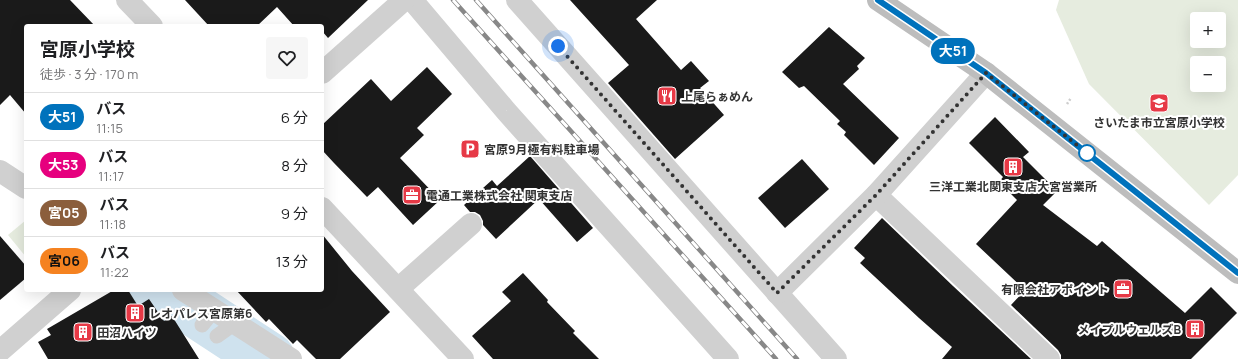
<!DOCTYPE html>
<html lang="ja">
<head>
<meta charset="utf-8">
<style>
	:root { --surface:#fff; --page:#f6f6f6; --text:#202124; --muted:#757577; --line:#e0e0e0 }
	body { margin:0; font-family:Manrope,"Noto Sans JP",sans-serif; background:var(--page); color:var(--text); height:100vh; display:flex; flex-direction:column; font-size:15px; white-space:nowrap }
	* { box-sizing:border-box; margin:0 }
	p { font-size:13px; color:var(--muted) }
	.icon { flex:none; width:22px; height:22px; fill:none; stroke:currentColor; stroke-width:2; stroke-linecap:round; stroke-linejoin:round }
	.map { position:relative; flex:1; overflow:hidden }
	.details { position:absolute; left:24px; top:24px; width:300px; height:268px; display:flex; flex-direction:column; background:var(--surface); border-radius:4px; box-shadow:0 4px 16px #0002 }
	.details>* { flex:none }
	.badge { padding:0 8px; border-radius:13px; font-size:14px; line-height:26px }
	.tools { position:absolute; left:1190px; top:12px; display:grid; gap:8px }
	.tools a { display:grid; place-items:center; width:36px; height:36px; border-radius:4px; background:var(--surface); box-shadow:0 4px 16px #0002; font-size:20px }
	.you { position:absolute; width:20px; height:20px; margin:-10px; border:3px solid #fff; border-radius:50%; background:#1a73e8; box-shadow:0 0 0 6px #1a73e833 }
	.map>.badge { position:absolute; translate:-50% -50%; box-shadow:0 0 0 2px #fff }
	.round { display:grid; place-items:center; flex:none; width:42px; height:42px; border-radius:4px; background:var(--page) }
	.head { display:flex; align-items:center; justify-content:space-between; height:68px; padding:0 16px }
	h1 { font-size:19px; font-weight:700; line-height:30px }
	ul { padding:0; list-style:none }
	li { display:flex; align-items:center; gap:12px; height:48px; padding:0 16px; border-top:1px solid var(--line) }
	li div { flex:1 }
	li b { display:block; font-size:15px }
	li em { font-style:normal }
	li .badge { min-width:44px; font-weight:700; text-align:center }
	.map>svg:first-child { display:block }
	.green { fill:#e6ecdf; fill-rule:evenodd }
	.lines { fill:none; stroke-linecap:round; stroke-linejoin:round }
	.river { stroke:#cfe2ee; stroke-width:53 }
	.building { fill:#1a1a1a }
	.path { stroke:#cdcdcd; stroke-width:2.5; stroke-dasharray:2 2; stroke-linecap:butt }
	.service { stroke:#d0d0d0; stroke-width:15 }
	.minor { stroke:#d0d0d0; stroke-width:22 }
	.tertiary { stroke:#d0d0d0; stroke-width:22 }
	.secondary { stroke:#bdbdbd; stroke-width:22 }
	.rail-casing { stroke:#888; stroke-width:4.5 }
	.rail { stroke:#fff; stroke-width:3; stroke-dasharray:9; stroke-linecap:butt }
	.line-casing { stroke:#fff; stroke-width:9 }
	.line { stroke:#0072bc; stroke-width:6 }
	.walk { stroke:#333; stroke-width:4; stroke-dasharray:0 7.2 }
	.stop-dot { fill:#fff; stroke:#0072bc; stroke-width:2 }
	.labels { text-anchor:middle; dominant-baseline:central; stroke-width:4; stroke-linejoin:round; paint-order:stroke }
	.poi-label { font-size:12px; font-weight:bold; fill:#333; stroke:#fff; text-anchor:start }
</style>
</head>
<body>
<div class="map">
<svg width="1238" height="359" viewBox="0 0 1238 359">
	<rect width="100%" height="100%" fill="#fff"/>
	<!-- green -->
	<g class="green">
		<path d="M1059,0H1238V175L1209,205L1089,84L1056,10ZM1197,19H1219V41H1197ZM1197,63H1219V85H1197Z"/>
		<path d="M26,220V257L8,235Z"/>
	</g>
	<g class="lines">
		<!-- river -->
		<path class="river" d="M152,290L167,300L190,307L269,359"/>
	</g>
	<!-- building -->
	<g class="building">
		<path d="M0,0H70L95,26H26V114L10,95L0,105Z"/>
		<path d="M185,0H368L328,38L322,31V26H294L277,7L257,26H209Z"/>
		<path d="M570,0H657L636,19L681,70L691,61L709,81L700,88L724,115L675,159L608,83L629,65Z"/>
		<path d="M829,27L865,58L857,66L859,69L843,84L899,138L874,165L844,135L846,132L837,124L840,121L804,86L799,88L782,72Z"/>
		<path d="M427,67L452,94L417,128L424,135L400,158L440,200L413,225L378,187L367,197L334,163L322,150V125L371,79L391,101Z"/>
		<path d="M995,117L1029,152L1023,157L1057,191L1043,205L1097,246L1102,241L1185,313L1211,287L1237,313L1191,359H1061V355L1058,350L1011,305L1025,290L976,244L1017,200L999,182L1003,177L969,143Z"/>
		<path d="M530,156L593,228L577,242L539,199L496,239L483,225V221L480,215L475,212H470L464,205L492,180L497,186Z"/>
		<path d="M802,159L829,189L785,228L758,198Z"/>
		<path d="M882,218L953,286L1031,359H942L952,347L919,318L860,263L865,258L854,248Z"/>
		<path d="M322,234L352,271L390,312L340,359H316L297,340L293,344L269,319L266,322L236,290H322Z"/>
		<path d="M0,236L26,266V278L0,300Z"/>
		<path d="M523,273L548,300L547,302L575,331L573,333L599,359H493L472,336L511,301L502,292Z"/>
		<path d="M114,290H128L138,306L149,299L164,321L172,316L199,359H48L38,342L51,335L47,329Z"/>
	</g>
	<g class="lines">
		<!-- path -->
		<path class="path" d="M1067,104L1071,98"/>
		<!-- service -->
		<g class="service">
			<path d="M202,325L214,310"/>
			<path d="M217,336L235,323"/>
		</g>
		<!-- minor -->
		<g class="minor">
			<path d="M412,0L506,111L728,359"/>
			<path d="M517,0L836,359"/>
			<path d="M0,171L26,188"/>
			<path d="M876,195L1049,359"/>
			<path d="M398,289L471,224"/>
			<path d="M183,290L291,359"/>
			<path d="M777,293L876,195L986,73"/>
		</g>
		<!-- tertiary -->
		<g class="tertiary">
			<path d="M127,0L152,26"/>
			<path d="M322,73L404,0"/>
			<path d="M322,208L463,359"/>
			<path d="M0,351L70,290"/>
		</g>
		<!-- secondary -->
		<path class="secondary" d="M878,0L986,73L1238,273"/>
		<!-- rail casing -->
		<g class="rail-casing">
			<g id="rail">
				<path d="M453,0L776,359"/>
				<path d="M476,0L797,359"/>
			</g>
		</g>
		<!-- rail -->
		<use href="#rail" class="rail"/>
	</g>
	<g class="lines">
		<!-- line casing -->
		<g class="line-casing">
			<path id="line" d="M878,0L986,73L1238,273"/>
		</g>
		<!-- line -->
		<use href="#line" class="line"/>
		<!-- walk -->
		<path class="walk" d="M558,46L777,293L876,195L986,73L1087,153"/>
	</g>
	<!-- icons -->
	<defs>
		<g id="restaurant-square" transform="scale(1)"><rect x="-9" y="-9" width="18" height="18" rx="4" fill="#e63946" stroke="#fff"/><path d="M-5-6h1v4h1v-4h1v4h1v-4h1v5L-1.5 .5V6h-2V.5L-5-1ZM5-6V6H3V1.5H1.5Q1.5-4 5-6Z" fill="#fff"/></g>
		<g id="school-square" transform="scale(1)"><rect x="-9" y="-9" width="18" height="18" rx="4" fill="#e63946" stroke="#fff"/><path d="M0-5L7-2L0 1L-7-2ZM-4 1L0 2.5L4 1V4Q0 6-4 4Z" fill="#fff"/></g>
		<g id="parking-square" transform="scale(1)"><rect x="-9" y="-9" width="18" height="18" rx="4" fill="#e63946" stroke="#fff"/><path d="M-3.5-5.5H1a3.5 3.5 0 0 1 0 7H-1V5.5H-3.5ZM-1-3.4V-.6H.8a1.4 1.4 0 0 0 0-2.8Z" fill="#fff"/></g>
		<g id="building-square" transform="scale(1)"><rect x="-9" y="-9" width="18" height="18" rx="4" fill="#e63946" stroke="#fff"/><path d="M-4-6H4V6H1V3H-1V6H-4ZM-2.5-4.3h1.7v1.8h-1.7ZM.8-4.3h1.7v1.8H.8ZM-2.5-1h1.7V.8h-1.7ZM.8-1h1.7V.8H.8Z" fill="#fff"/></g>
		<g id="office-square" transform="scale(1)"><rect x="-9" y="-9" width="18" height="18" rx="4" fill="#e63946" stroke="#fff"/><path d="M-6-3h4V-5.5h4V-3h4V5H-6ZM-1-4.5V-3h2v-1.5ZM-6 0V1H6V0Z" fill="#fff"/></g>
	</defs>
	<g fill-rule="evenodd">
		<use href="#restaurant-square" x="667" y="96"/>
		<use href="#school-square" x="1159" y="103"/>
		<use href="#parking-square" x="470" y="149"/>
		<use href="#building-square" x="1013" y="167"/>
		<use href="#office-square" x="412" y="195"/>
		<use href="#office-square" x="1123" y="289"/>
		<use href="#building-square" x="135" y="313"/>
		<use href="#building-square" x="1195" y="329"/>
		<use href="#building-square" x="83" y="332"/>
	</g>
	<!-- markers -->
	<circle class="stop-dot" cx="1087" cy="153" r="8"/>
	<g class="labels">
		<!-- poi labels -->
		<g class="poi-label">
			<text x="681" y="96">上尾らぁめん</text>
			<text x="1159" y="122" text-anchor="middle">さいたま市立宮原小学校</text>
			<text x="484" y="149">宮原9月極有料駐車場</text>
			<text x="1013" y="186" text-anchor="middle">三洋工業北関東支店大宮営業所</text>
			<text x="426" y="195">電通工業株式会社 関東支店</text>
			<text x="1109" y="289" text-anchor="end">有限会社アポイント</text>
			<text x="149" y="313">レオパレス宮原第6</text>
			<text x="1181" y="329" text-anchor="end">メイプルウェルズB</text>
			<text x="97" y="332">田沼ハイツ</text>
		</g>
	</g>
</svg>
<div class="tools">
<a>+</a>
<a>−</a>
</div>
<div class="you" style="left:558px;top:46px"></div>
<b class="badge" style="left:953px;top:51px;background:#0072bc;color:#fff">大51</b>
<section class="details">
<div class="head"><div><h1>宮原小学校</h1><p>徒歩 · 3 分 · 170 m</p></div><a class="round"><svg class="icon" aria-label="heart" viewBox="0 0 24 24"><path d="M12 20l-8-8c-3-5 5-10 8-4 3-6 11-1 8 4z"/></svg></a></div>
<ul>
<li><span class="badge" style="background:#0072bc;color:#fff">大51</span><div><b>バス</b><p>11:15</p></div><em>6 分</em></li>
<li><span class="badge" style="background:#e6007e;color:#fff">大53</span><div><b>バス</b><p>11:17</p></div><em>8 分</em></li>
<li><span class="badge" style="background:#8b5e3c;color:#fff">宮05</span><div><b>バス</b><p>11:18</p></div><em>9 分</em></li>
<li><span class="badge" style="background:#f58220;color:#111">宮06</span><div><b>バス</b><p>11:22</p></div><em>13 分</em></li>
</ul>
</section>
</div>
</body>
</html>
